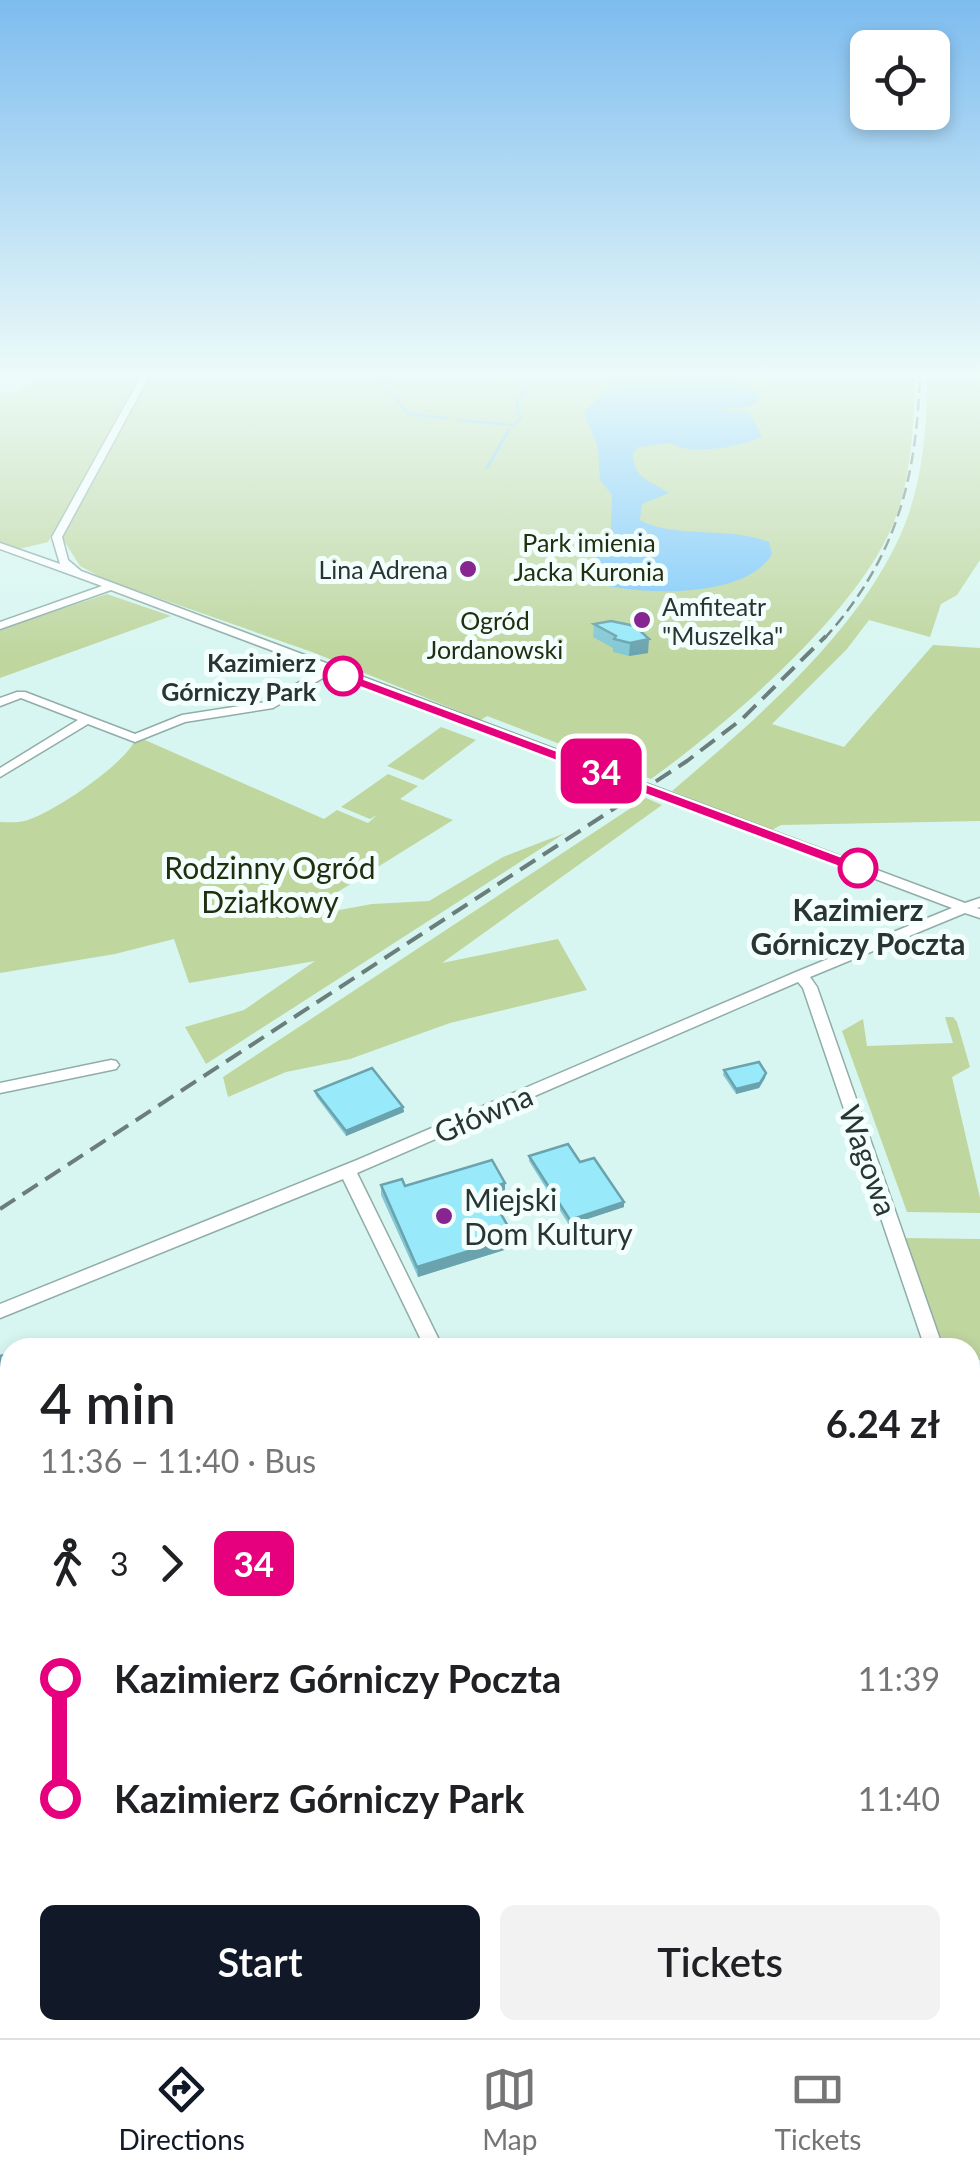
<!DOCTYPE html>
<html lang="en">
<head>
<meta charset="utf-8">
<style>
	:root { --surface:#fff; --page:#f2f2f2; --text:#202124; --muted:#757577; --line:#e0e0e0; --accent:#111827 }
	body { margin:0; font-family:Lato,sans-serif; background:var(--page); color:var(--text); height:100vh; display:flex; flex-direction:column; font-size:38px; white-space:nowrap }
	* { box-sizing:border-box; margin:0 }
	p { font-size:32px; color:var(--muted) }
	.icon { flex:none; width:55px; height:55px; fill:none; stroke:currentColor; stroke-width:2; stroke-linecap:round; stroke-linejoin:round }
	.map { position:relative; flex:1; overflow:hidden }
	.sheet { position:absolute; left:0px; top:1338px; width:980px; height:702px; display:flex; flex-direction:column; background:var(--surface); border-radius:30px 30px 0 0; box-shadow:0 5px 15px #0003 }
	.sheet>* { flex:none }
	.badge { padding:0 20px; border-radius:15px; font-size:35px; line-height:65px }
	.tools { position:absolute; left:850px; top:30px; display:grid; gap:20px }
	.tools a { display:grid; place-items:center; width:100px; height:100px; border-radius:15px; background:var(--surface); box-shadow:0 5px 15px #0003; font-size:50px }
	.map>.badge { position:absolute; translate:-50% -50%; box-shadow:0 0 0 5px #fff }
	.legs { display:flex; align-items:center; gap:15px; height:110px; padding:0 40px; font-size:32px }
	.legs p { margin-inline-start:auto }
	.overview { display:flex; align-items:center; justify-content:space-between; height:170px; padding:0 40px }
	h1 { font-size:55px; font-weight:600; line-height:75px }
	.action { display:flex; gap:20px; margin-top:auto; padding:20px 40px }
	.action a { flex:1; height:115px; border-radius:15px; background:var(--accent); color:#fff; font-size:40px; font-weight:600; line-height:115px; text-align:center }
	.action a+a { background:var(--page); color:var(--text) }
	ul { padding:0 40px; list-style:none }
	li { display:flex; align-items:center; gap:35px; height:120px; font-size:38px }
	li i { display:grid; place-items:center; width:15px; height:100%; margin:0 12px; background:currentColor }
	li i::after { content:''; width:25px; height:25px; margin:-12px; border:8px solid; border-radius:50%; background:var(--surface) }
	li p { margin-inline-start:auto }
	li:first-child i { background:linear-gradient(#0000 50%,currentColor 0) }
	li:last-child i { background:linear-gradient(currentColor 50%,#0000 0) }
	.tab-bar { display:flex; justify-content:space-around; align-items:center; height:140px; border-top:2px solid var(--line); background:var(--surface); font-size:28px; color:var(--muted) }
	.tab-bar a { display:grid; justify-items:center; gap:5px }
	.tab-bar .on { color:var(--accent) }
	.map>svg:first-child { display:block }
	.green { fill:#bfd69f }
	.water { fill:#7dc7f9 }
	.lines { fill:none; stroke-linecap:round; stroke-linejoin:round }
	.stream { stroke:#7dc7f9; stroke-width:2.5 }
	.minor-casing { stroke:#90ada8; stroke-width:3 }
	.minor { fill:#fff; fill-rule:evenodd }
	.rail-far1 { stroke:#6c7e7b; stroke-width:2.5; stroke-dasharray:12 6; stroke-linecap:butt }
	.rail { stroke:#6c7e7b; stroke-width:4; stroke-dasharray:18 9; stroke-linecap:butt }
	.wall { fill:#83c8d6 }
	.shaded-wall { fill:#6aa3ae }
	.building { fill:#98e9f9; stroke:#6aa3ae; stroke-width:2.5 }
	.line-1 { fill:#e6007e; stroke:#fff; stroke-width:2.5 }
	.poi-dot { fill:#872690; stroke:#f3fffd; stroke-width:4 }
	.stop-1-dot { fill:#fff; stroke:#e6007e; stroke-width:5 }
	.labels { text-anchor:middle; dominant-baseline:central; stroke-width:10; stroke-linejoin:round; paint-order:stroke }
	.far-park-label { font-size:25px; fill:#222e0f; stroke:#f3fffd }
	.far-poi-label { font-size:25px; fill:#2a3533; stroke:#f3fffd; text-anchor:end }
	.far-stop-label { font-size:25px; font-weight:bold; fill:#2a3533; stroke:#f3fffd; text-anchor:end }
	.park-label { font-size:30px; fill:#222e0f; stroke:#f3fffd }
	.stop-label { font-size:30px; font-weight:bold; fill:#2a3533; stroke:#f3fffd }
	.street-label { font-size:30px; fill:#2a3533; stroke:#f3fffd }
	.poi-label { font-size:30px; fill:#2a3533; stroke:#f3fffd; text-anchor:start }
</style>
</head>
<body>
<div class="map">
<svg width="980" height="2038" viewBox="0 0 980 2038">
	<rect width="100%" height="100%" fill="#d8f6f1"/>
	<!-- green -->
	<g class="green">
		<path d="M42,371H143L48,542L19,549L0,542V391L12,394L45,375Z"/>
		<path d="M153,371H916C913,419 913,468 897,514C865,607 730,722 651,779L487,716L481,720L312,652L104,579L80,566L61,536Z"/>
		<path d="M927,371H980V560L957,595L941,604L930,637L869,620L847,649L772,724L844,747L933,645L980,648V821L781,825L770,831L672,791C756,719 859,633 903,529C923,481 928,422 927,371Z"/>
		<path d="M107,594L171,616L0,678V629Z"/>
		<path d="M441,727L476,740L423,780L387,766Z"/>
		<path d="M145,740L324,819L337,810L368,823L377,815L370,819L341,807L388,774L418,786L400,799L453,820L296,918L372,904L429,901L503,857L565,833L206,1064L185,1027L244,1010L315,961L189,983L174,939L115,954L0,973V822C8,822 17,823 24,821C49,816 123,765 134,742Z"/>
		<path d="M646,798L662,805L442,963L558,939L587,990L450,1023L350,1059L286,1072L228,1097L223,1077Z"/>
		<path d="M945,1017H953L957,1022L970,1067L952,1077L980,1198V1213L907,1212L842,1031L863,1019L867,1046L953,1043Z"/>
		<path d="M903,1238L980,1239V1360H970V1348L944,1347Z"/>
	</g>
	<!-- water -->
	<path class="water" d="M677,371H748L721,378L760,393L758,402L748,407L716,409L750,413L762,437C743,446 688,457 672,443L639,447L633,454C633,479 653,482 669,493L642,504L640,520C674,539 728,526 769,542L772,554C746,599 643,595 598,584L591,570L611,529L612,495L600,480L598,448L584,412L621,376L661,380Z"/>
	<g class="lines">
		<!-- stream -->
		<g class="stream">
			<path d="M374,371L408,414L446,418"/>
			<path d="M458,420L512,425"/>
			<path d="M512,425L521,419L516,404L527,390"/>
			<path d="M487,468L509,430"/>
		</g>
		<!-- minor casing -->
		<g class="minor-casing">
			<g id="minor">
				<path d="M144,371H152L62,537L68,560L81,571L965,903L980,898V907L977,908L980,909V918L965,913L810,977L817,987L943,1348H925L803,988L798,982L357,1173L443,1348H425L343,1179L0,1318V1304L357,1160L796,972L952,908L331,673L273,708L185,722L135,742L88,724L0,777V768L78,720L21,698L0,706V698L17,692H25L135,734L182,715L266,702L321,669L111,590L0,629V622L102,586L0,549V543L60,564L52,537Z"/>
				<path d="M111,1060L116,1061L119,1065L116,1069L0,1093V1083Z"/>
				<path d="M970,1444L977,1446L980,1453L979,1502L972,1500L970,1496Z"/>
			</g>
		</g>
		<!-- minor -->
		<use href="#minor" class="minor"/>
		<!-- rail-far1 -->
		<path class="rail-far1" d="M824,639C897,558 917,478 920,371"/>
		<!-- rail -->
		<path class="rail" d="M0,1209L687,761L742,719L826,636"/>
	</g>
	<!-- wall -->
	<g class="wall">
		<path d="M594,624L648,653L629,656L613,652V648L593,637Z"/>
		<path d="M724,1070L765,1078L759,1088L736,1094L723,1075Z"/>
		<path d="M315,1091L403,1107L404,1112L346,1136L316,1096Z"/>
		<path d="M529,1156L580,1162L624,1202V1207L569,1225L529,1161Z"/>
		<path d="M381,1185L505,1193L491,1197L514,1237V1247L418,1277L381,1195Z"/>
	</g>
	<!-- shaded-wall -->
	<g class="shaded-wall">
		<path d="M649,639L648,653L629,656L630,643Z"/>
		<path d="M766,1073L765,1078L759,1088L736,1094V1089Z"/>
		<path d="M403,1107L404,1112L346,1136V1131Z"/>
		<path d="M505,1183V1193L487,1199V1189Z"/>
		<path d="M624,1202V1207L569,1225L570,1220Z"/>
		<path d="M514,1237V1247L418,1277L417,1267Z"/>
		<path d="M10,1411V1427L0,1430V1414Z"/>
	</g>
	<!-- building -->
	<g class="building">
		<path d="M611,621L635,626L649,639L630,643L614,639L616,636L594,624Z"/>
		<path d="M759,1062L766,1073L760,1083L736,1089L724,1070Z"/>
		<path d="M372,1068L403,1107L346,1131L315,1091Z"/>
		<path d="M568,1144L580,1162L594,1158L624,1202L570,1220L529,1156Z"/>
		<path d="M492,1160L505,1183L487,1189L514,1237L417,1267L381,1185L402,1179L405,1186Z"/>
		<path d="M10,1354V1411L0,1414V1356Z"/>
	</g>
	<!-- sky -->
	<linearGradient id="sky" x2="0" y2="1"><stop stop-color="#7dbcef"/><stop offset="0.57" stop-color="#edfbf9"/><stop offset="1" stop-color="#edfbf9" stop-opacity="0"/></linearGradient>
	<rect width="980" height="656" fill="url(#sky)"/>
	<!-- line-1 -->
	<path class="line-1" d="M343,671L864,865L867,868L852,872L338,679V673Z"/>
	<!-- markers -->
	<g class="poi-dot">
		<circle cx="468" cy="569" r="10"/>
		<circle cx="642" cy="620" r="10"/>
		<circle cx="444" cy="1216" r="10"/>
	</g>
	<g class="stop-1-dot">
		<circle cx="343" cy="676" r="18"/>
		<circle cx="858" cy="868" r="18"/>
	</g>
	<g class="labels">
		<!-- far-park labels -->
		<g class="far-park-label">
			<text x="589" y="542">Park imienia<tspan x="589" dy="29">Jacka Kuronia</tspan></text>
			<text x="495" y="620">Ogród<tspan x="495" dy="29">Jordanowski</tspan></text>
		</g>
		<!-- far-poi labels -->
		<g class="far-poi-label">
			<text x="448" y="569">Lina Adrena</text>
			<text x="662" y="606" text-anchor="start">Amfiteatr<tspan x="662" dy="29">"Muszelka"</tspan></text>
		</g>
		<!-- far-stop labels -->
		<g class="far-stop-label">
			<text x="316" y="662">Kazimierz<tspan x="316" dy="29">Górniczy Park</tspan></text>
		</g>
		<!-- park labels -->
		<g class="park-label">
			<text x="270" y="867">Rodzinny Ogród<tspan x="270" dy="34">Działkowy</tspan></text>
		</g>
		<!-- stop labels -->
		<g class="stop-label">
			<text x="858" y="909">Kazimierz<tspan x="858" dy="34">Górniczy Poczta</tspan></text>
		</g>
		<!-- street labels -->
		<g class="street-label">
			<text transform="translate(483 1113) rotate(-23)">Główna</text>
			<text transform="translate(869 1160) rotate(70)">Wagowa</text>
		</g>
		<!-- poi labels -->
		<g class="poi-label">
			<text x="464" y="1199">Miejski<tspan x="464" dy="34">Dom Kultury</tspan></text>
		</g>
	</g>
</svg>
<div class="tools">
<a><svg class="icon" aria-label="locate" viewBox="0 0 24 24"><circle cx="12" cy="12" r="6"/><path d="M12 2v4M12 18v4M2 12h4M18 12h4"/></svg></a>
</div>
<b class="badge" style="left:601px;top:771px;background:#e6007e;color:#fff">34</b>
<section class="sheet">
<div class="overview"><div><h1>4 min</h1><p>11:36 – 11:40 · Bus</p></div><b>6.24 zł</b></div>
<div class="legs"><svg class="icon" aria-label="walk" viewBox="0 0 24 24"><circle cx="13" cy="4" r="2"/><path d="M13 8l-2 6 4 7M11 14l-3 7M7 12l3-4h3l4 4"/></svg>3<svg class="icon" aria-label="forward" viewBox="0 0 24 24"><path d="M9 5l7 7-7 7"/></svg><b class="badge" style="background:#e6007e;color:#fff">34</b></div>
<ul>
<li><i style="color:#e6007e"></i><b>Kazimierz Górniczy Poczta</b><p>11:39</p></li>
<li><i style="color:#e6007e"></i><b>Kazimierz Górniczy Park</b><p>11:40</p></li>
</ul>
<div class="action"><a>Start</a><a>Tickets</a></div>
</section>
</div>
<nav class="tab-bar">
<a class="on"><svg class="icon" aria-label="directions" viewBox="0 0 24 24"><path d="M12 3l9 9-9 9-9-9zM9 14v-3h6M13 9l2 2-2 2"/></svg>Directions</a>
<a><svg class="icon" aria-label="map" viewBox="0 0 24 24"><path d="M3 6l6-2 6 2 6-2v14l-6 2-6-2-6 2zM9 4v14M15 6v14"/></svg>Map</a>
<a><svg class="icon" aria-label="tickets" viewBox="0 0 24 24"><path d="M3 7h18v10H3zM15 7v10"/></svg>Tickets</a>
</nav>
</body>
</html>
